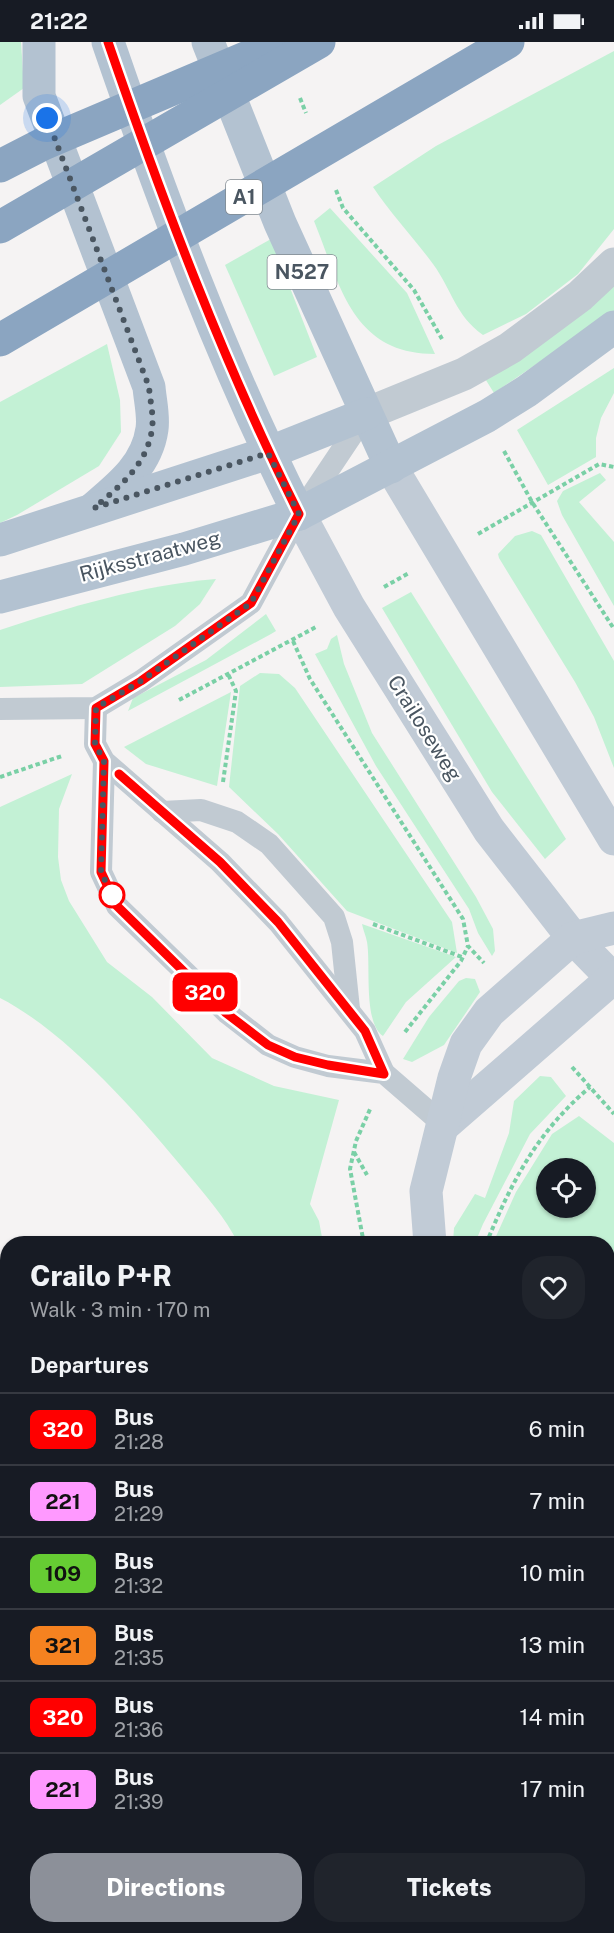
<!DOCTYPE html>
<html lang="en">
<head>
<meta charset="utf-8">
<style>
	:root { --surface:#171b24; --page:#20242c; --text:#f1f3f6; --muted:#9ea1a6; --line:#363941; --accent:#8c9099 }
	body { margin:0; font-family:"Public Sans",sans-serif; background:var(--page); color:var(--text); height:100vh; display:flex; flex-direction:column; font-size:22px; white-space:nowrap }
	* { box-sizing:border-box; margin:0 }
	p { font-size:20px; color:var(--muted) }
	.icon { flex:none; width:33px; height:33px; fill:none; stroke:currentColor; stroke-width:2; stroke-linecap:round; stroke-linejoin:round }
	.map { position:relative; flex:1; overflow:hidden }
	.drawer { position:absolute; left:0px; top:1194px; width:615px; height:698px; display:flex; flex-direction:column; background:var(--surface); border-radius:24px 24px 0 0; box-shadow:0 2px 4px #0004 }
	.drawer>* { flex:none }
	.badge { padding:0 12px; border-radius:9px; font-size:21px; line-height:39px }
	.tools { position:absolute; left:536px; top:1116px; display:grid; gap:12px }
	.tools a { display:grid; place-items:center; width:60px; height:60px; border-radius:50%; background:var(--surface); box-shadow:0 2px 4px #0004; font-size:30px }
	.you { position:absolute; width:30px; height:30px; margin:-15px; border:4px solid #fff; border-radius:50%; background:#1a73e8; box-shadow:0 0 0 9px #1a73e833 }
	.map>.badge { position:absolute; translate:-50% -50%; box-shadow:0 0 0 3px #fff }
	h2 { padding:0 30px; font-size:22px; line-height:54px }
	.round { display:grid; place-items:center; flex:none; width:63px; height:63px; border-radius:24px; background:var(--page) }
	.summary { display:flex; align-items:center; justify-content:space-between; height:102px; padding:0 30px }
	h1 { font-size:28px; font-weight:800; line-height:45px }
	.button { display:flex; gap:12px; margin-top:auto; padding:12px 30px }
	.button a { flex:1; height:69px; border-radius:24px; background:var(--accent); color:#fff; font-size:24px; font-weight:800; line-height:69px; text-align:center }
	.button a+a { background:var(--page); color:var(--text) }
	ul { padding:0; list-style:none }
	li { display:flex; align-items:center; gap:18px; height:72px; padding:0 30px; border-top:2px solid var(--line) }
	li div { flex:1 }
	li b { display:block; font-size:22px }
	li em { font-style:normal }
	li .badge { min-width:66px; font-weight:700; text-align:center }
	.status { display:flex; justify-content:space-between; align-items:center; height:42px; padding:0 30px; background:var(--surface); direction:ltr }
	.status svg { height:16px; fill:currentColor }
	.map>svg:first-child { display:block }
	.green { fill:#c3f1d5; fill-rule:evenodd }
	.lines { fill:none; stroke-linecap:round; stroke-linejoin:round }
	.path { stroke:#7ad0a6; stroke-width:4; stroke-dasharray:4.5 3; stroke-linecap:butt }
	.service { stroke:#c1cad2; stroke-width:22 }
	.minor { stroke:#c1cad2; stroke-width:33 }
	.secondary { stroke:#c1cbd6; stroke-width:33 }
	.primary { stroke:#b3c2d1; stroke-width:33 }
	.motorway { stroke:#8ba5c1; stroke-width:33 }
	.line-casing { stroke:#fff; stroke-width:14 }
	.line { stroke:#f00; stroke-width:9 }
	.walk { stroke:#4a5661; stroke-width:6; stroke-dasharray:0 10.8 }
	.stop-dot { fill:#fff; stroke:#f00; stroke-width:3 }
	.labels { text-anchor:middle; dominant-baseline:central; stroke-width:4.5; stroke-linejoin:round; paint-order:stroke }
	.shield { fill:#fff; stroke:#808990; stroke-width:1.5 }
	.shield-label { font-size:20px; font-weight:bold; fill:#4a5661 }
	.street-label { font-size:21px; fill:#4a5661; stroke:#fff }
</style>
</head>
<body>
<div class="status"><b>21:22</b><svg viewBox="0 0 49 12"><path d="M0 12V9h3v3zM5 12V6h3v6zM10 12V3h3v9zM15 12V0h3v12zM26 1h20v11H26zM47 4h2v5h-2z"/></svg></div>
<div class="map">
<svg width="614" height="1891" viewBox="0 0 614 1891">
	<rect width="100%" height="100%" fill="#f5f3f3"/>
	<!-- green -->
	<g class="green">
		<path d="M0,0H21L24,46L0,63Z"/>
		<path d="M614,9V187L578,232L526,272L483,293C455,273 452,248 433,222C414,196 391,172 373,145L436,104Z"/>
		<path d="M330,166L407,251L435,312C352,312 340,243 314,179Z"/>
		<path d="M271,197L317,315L274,334L225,223Z"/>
		<path d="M614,241V269L494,351L484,335Z"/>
		<path d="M107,302L120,358L121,390L99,424L17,473L0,481V360Z"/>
		<path d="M614,326V351L601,376L596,396V415L548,443L517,388Z"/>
		<path d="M600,431L606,438L579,460L614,500V564L562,473L557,459L563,449Z"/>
		<path d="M532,489L541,493L614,619V726L594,675L575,640L499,516L498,512L515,494Z"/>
		<path d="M216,537L200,562L175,584L82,642L0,645V588C69,565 143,543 216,537Z"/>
		<path d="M411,550L566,797L545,817L492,750L382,566Z"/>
		<path d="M266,572L276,589L271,592L128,669L133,656L206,618Z"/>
		<path d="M337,593L344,622L372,691L476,855L493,887L495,909L492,914L478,891L469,867L376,724L315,612L327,607L331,597Z"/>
		<path d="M260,631L279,632L295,646L452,880L457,911L347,869L278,792L229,745L240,644Z"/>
		<path d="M231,650L217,744L146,722L124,705Z"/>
		<path d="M72,732L59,767L58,815L61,838L69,859L107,920L152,955L212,1016L274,1044L339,1058L310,1162L319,1179L323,1201H238C225,1175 206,1154 187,1131C139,1073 67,990 0,956V765Z"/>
		<path d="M362,882L456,915L406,960L383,994C363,981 371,922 367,900C366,894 363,888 362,882Z"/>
		<path d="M466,936L475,937L480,950L444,1003L412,1020L403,1017L429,975L459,939Z"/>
		<path d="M540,1034L551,1035L566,1054L530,1092L483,1182L475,1201H453L454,1186L475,1152L485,1156L509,1091L514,1059Z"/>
		<path d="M579,1074L614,1101V1753L608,1751V1202L493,1201L516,1150L552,1092ZM546,1126H585V1166H546Z"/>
		<path d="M0,1637L8,1646L7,1854L0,1842Z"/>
		<path d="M7,1883L189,1884L192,1891H3Z"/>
		<rect x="426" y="1884" width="79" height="7"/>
	</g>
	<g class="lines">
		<!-- path -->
		<g class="path">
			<path d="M300,56L306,71"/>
			<path d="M336,148L343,166L414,248L442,297"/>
			<path d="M504,409L532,460L614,587"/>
			<path d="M478,492L599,422L614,425"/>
			<path d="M384,545L409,531"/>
			<path d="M293,599L310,637L463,877L468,904L484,921"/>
			<path d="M179,658L316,585"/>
			<path d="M0,735L62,714"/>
			<path d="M223,740L236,649L228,632"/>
			<path d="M373,882L462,915"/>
			<path d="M405,990L461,919L468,904"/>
			<path d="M572,1025L614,1072"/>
			<path d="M354,1110L367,1133"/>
			<path d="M364,1202L350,1127L356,1099L371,1065"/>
			<path d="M486,1202C512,1139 537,1090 590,1045"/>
			<path d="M530,1891L531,1884"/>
		</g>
		<!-- service -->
		<g class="service">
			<path d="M96,666L95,702L104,719L220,820L278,880L365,989L384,1031"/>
			<path d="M0,667L96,666L141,639L251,561L299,472L366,372"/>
			<path d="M104,719L101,830L117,864L227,971L268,1003L295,1015L328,1024L384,1031L444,1083"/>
			<path d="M162,770L201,768L237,780L269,802L334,875L342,900L349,967"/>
			<path d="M0,1276L8,1273"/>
			<path d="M0,1589L8,1598"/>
			<path d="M608,1803L614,1802"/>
			<path d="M214,1884L216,1891"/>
		</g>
		<!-- minor -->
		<path class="minor" d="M366,372L464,332L510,306L580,254L614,222"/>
		<!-- secondary -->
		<g class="secondary">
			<path d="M391,425L614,797"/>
			<path d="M299,472L349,565L489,788L573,896L614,938"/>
			<path d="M444,1083L614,935"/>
			<path d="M430,1202L426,1149L454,1036L466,1002L489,970L573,896L614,886"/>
			<path d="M588,1891V1884"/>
		</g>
		<!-- primary -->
		<g class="primary">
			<path d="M39,0V54L149,345C150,358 154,374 152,387C147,423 120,444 94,466"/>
			<path d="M108,0C163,160 223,321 299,472"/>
			<path d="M208,0L280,181L391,425"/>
			<path d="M0,498L268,411L366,372"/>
			<path d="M0,555L184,507L299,472L487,374L527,349L614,285"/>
		</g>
		<!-- motorway -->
		<g class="motorway">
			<path d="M0,124L43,102L283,0"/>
			<path d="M0,185L319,0"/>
			<path d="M0,298L508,0"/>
		</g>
	</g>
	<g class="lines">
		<!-- line casing -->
		<g class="line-casing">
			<path id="line" d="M108,0C163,160 223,320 299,472L251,561L141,639L96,666L95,702L104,719L101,830L117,864L226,971L268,1003L295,1015L328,1023L384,1032L365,989L278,880L220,820L119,732"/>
		</g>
		<!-- line -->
		<use href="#line" class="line"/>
		<!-- walk -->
		<path class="walk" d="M47,76L149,345C150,358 154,374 152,387C147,423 120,444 94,466L268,411L299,472L251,561L141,639L96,666L95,702L104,719L101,830L112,853"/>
	</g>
	<!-- markers -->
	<circle class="stop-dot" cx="112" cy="853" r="12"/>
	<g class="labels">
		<!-- shield labels -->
		<g class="shield">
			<rect x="226" y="138" width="36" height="34" rx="4.5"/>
			<rect x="267.5" y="213" width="69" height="34" rx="4.5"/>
		</g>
		<g class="shield-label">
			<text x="244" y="155">A1</text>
			<text x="302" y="230">N527</text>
		</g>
		<!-- street labels -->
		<g class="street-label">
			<text transform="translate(150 514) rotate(-15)">Rijksstraatweg</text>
			<text transform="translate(425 686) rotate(58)">Crailoseweg</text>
		</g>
	</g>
</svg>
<div class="tools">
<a><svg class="icon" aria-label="locate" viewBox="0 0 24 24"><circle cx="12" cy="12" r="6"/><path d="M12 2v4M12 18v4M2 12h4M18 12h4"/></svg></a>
</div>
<div class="you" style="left:47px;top:76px"></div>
<b class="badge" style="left:205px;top:950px;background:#f00;color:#fff">320</b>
<section class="drawer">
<div class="summary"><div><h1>Crailo P+R</h1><p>Walk · 3 min · 170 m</p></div><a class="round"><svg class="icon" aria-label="heart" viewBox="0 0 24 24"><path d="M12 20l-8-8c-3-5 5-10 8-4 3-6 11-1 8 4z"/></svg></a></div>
<h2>Departures</h2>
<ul>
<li><span class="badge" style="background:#f00;color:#fff">320</span><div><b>Bus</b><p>21:28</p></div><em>6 min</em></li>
<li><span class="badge" style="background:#f9f;color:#111">221</span><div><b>Bus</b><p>21:29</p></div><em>7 min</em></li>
<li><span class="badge" style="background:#6c3;color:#111">109</span><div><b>Bus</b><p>21:32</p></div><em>10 min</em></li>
<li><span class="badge" style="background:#f58220;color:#111">321</span><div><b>Bus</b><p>21:35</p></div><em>13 min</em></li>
<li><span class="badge" style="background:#f00;color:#fff">320</span><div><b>Bus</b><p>21:36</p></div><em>14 min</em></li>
<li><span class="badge" style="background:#f9f;color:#111">221</span><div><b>Bus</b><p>21:39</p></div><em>17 min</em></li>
</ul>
<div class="button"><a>Directions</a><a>Tickets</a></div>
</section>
</div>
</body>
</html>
